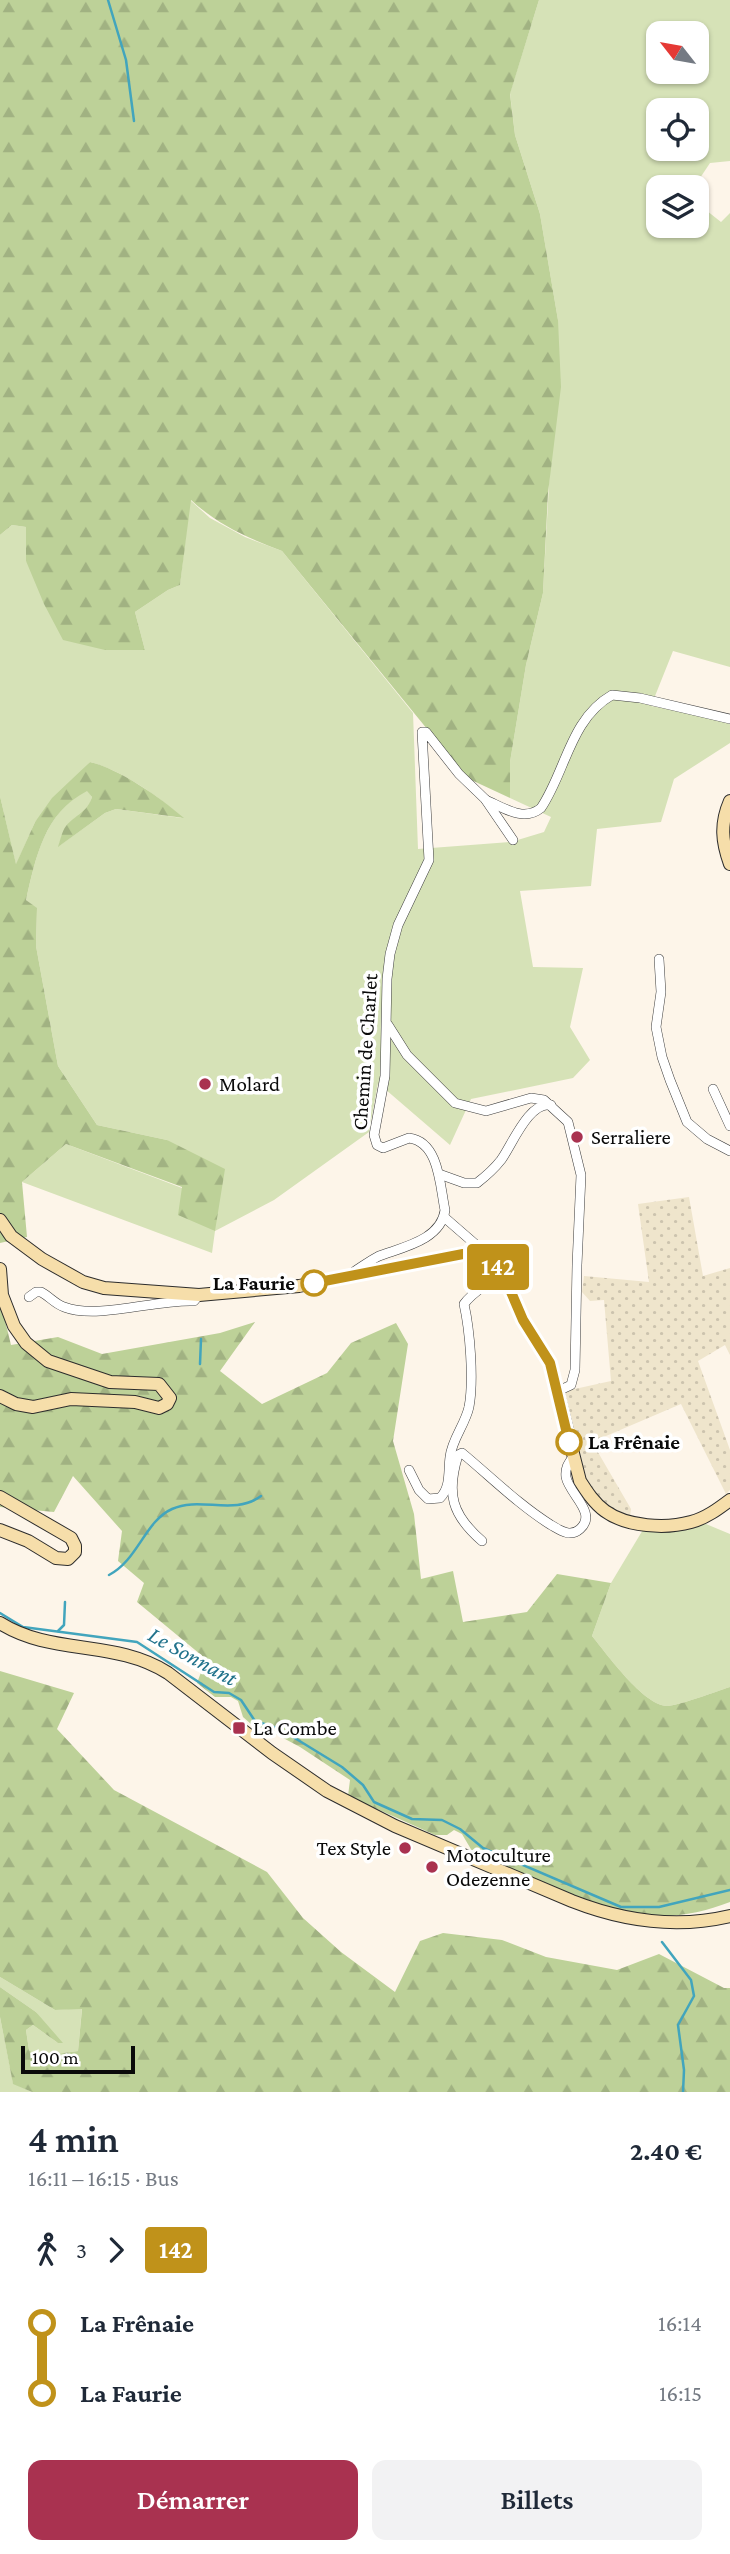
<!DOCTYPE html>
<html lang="fr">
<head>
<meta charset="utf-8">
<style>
	:root { --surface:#fff; --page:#f2f2f3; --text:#1f2937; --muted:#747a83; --accent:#a93250 }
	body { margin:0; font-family:"Crimson Pro",serif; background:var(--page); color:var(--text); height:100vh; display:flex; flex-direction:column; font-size:26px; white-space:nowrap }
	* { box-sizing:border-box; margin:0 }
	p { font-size:23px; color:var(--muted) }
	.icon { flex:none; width:38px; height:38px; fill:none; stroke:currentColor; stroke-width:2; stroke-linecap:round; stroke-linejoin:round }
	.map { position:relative; height:2092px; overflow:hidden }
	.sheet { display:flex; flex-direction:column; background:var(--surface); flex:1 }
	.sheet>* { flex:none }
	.badge { padding:0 14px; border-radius:5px; font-size:24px; line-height:46px }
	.needle { width:46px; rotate:301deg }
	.fabs { position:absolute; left:646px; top:21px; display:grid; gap:14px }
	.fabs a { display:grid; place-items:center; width:63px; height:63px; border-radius:14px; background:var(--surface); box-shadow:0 2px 5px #0004; font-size:35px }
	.scale { position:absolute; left:21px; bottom:18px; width:114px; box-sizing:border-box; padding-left:7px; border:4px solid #0a0a0a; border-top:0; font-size:19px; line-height:24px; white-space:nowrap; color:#0a0a0a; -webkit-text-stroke:5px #fff; paint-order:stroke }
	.map>.badge { position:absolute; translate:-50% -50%; box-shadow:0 0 0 4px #fff }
	.legs { display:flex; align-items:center; gap:10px; height:77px; padding:0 28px; font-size:23px }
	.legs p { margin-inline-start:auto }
	.headline { display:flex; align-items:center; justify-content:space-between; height:119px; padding:0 28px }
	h1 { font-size:38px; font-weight:600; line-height:52px }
	.primary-button { display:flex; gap:14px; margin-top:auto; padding:14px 28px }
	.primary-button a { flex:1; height:80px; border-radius:14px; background:var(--accent); color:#fff; font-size:28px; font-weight:600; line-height:80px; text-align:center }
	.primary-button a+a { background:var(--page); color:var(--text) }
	ul { padding:0 28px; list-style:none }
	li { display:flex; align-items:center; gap:24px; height:70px; font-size:26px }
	li i { display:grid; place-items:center; width:10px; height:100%; margin:0 9px; background:currentColor }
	li i::after { content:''; width:18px; height:18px; margin:-9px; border:5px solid; border-radius:50%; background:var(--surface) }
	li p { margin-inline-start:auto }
	li:first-child i { background:linear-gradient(#0000 50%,currentColor 0) }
	li:last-child i { background:linear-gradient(currentColor 50%,#0000 0) }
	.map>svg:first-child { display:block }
	.farmland { fill:url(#farmland-dots) }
	.grass { fill:#d6e2b7; fill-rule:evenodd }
	.forest { fill:url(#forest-firs) }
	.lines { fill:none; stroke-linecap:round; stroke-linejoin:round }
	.stream { stroke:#42a5bd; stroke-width:2.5 }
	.street-casing { stroke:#3d3d3d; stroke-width:10 }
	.secondary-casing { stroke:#2c2c2c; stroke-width:14 }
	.street { stroke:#fff; stroke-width:9 }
	.secondary { stroke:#f6deaa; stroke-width:12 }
	.line-1-casing { stroke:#fff; stroke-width:16 }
	.line-1 { stroke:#c0921a; stroke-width:10 }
	.poi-dot { fill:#a93250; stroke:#fff; stroke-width:2.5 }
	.stop-1-dot { fill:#fff; stroke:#c0921a; stroke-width:3.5 }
	.labels { text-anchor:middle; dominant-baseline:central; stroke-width:7; stroke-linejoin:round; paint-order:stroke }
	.street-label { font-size:21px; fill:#0a0a0a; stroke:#fff }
	.poi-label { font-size:21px; fill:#0a0a0a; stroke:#fff; text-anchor:start }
	.stop-label { font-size:21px; font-weight:bold; fill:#0a0a0a; stroke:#fff; text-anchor:end }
	.water-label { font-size:23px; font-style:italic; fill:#22738c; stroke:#fff }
</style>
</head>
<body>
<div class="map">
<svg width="730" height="2092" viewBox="0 0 730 2092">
	<defs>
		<pattern id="farmland-dots" width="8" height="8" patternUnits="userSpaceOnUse" patternTransform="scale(1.75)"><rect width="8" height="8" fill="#efe5cc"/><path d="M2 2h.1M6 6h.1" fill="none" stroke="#ccc3ae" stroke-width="1.8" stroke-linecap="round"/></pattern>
		<pattern id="forest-firs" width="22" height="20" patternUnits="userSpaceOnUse" patternTransform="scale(1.75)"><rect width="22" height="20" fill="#bdd198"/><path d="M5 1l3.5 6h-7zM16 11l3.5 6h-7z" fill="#a1b282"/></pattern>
	</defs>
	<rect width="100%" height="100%" fill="#fdf5e9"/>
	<!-- farmland -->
	<path class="farmland" d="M689,1197L703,1276L730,1268V1355L725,1345L698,1361L730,1450V1490L726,1494L681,1404L592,1442L631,1509L630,1517L608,1509L587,1488L561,1392L611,1381L604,1300L590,1301L582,1292L584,1276L649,1282L638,1204Z"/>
	<!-- grass -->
	<g class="grass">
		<path d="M539,0H730V161L710,163L694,187H658V226H696L697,203L721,222L730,213V667L673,651L651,706L730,721V743L674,779L661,822L597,829L591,886L520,891L533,967L583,968L570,1027L590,1060L573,1078L471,1099L450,1145L378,1083L369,1132L274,1200L215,1231L212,1253L22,1182L66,1144L182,1188L214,1231L167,1140L97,1125L58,1066L36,946L37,909L26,900C36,857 44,813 87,790L92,797C87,816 73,815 65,829C62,834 60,841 59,846L105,813L116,809L182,818C161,797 119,769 90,762L35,822L16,865L0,796V535L12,525L26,527V561L145,650L135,612L168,590L180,585L190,500L210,518L245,537L282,551L413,713L418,849L511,842L544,832L551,817L510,798V762L526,665L543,593L558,320L540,214L515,135L510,93ZM658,33H696V72H658ZM658,110H696V149H658Z"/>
		<path d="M660,1520L706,1524L730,1534V1687C717,1691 678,1706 667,1706C643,1705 607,1654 592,1636L611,1583L644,1528Z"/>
		<path d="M0,1977L55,2010L82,2008L78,2051L56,2054L47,2064L29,2050L26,2030L33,2025L58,2043L36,2012L0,1987Z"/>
		<path d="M0,2017L13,2083L32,2092H0Z"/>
	</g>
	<!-- forest -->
	<g class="forest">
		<path d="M0,0H539L510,94L515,135L540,214L558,320L561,387L548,493L543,593L526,665L510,762V798L467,778L282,551C248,538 218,525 191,500L180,585L168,590L135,612L145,650H105L63,640L44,604L26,561V527L12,525L0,535Z"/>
		<path d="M90,762C120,769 161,798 184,818L116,809L105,813L58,847C60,841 62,831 66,826C76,814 87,813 92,797L87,791C44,813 36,857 26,900L37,908L36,946L58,1066L97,1125L167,1140L225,1169L215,1231L178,1215L182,1187L66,1144L22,1182L27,1237L0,1243V796L16,864L35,822L52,798Z"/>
		<path d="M0,1300L11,1345L58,1337L102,1354L220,1333L255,1322L220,1371L262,1404L327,1373L351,1343L396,1323L408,1344L393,1441L414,1514L421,1579L453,1571L463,1622L527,1612L557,1574L611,1583L592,1636C607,1654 643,1705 667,1706C678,1706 717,1691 730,1687V1902C706,1911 682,1917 656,1916C597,1913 526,1874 472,1851L462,1834L454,1830L447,1835H435L348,1796L350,1780L300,1747L272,1732L251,1724L243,1717L238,1701L231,1697H215L197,1683L206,1659L137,1602L144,1583L118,1561L122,1531L73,1476L54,1512L0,1507Z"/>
		<path d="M0,1671L74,1693L57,1729L114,1790L267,1872L303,1918L341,1952L395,1992L420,1941L443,1933L502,1940L546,1957L617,1970L659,1954L724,1988H730V2092H32L13,2084L0,2017V1987L36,2012L63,2043H58L33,2025L26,2030L29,2050L47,2064L56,2054L78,2051L82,2009L55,2010L0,1977Z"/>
	</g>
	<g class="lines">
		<!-- stream -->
		<g class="stream">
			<path d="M108,0L126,60L134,121"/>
			<path d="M200,1364L201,1339"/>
			<path d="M109,1575C138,1560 145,1521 172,1509C200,1496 234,1516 261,1496"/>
			<path d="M0,1613L23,1627L137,1642L214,1692L229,1693L241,1700L255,1721L280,1729L342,1767L363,1785L374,1802L412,1819L442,1820L460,1829L483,1848L621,1907H659L730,1890"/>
			<path d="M58,1631L64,1625L65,1602"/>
			<path d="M662,1942L691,1980L694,1996L678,2025L684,2070L683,2092"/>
		</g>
		<!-- street casing -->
		<g class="street-casing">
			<g id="street">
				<path d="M486,800C504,808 524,822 541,808C566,771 570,719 612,695L640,698L730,719"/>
				<path d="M659,959L661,992L656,1027L662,1057L670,1080L687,1122L707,1139L730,1151"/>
				<path d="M388,1025L407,1055L455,1103L486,1111L531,1098L544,1100L568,1122L581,1175L577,1265L575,1370L571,1385L558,1391"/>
				<path d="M713,1089L730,1126"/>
				<path d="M439,1174L464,1183H477C486,1176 494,1169 501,1160C512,1145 529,1101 551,1105"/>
				<path d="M444,1217L482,1250L484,1256"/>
				<path d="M354,1275L355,1271C363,1266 371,1260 379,1256C403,1247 441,1240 445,1210C440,1188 440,1142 409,1138L383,1148L377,1145L374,1135L385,1076L387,979L390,954L398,925L429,860L422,732H426L459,774L485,799L513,840"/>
				<path d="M29,1297L36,1292H41C49,1296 55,1304 64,1307C98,1320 156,1299 194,1301L199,1295"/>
				<path d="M409,1470L419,1490L428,1499L440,1498C451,1487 448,1472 450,1457C452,1439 465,1425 469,1407C474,1380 470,1331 464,1304C474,1290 490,1284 502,1271"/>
				<path d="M482,1541C452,1515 446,1494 458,1455L462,1453C491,1477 519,1505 551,1525C560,1530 570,1538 580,1529C598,1513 569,1494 566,1477C565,1468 568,1464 573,1457"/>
			</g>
		</g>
		<!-- secondary casing -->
		<g class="secondary-casing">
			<g id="secondary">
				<path d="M730,801C720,824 722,842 730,864"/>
				<path d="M0,1220L11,1236L42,1259L83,1282L104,1288L199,1295L299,1286L463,1254L484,1256L502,1271L523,1320L550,1363L580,1481C587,1492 594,1503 605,1511C627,1527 666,1529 691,1522C706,1518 718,1509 730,1500"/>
				<path d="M0,1269L2,1295L14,1326L26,1343L48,1361L110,1382L159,1384L170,1398L167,1404L159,1408L135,1402L71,1399L33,1407L16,1404L0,1396"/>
				<path d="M0,1497L71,1538L75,1546V1552L68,1559L56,1558L28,1541L0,1530"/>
				<path d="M0,1623C52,1656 115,1639 168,1673L272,1753L327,1791L395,1826L572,1901C623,1921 675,1929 730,1916"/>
			</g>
		</g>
		<!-- street -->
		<use href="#street" class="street"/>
		<!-- secondary -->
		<use href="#secondary" class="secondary"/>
	</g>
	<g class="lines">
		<!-- line-1 casing -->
		<g class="line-1-casing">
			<path id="line-1" d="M314,1283L463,1254L484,1256L502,1271L523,1320L550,1363L569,1442"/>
		</g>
		<!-- line-1 -->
		<use href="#line-1" class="line-1"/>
	</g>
	<!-- markers -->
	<g class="poi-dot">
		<circle cx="205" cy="1084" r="7"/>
		<circle cx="577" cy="1137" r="7"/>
		<rect x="232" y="1721" width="14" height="14" rx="3.5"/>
		<circle cx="405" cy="1848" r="7"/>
		<circle cx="432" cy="1867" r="7"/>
	</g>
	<g class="stop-1-dot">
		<circle cx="314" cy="1283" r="12"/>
		<circle cx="569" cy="1442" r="12"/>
	</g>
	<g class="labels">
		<!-- street labels -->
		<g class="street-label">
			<text transform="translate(365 1052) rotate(-86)">Chemin de Charlet</text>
		</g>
		<!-- poi labels -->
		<g class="poi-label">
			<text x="219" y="1084">Molard</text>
			<text x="591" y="1137">Serraliere</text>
			<text x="253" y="1728">La Combe</text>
			<text x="391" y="1848" text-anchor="end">Tex Style</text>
			<text x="446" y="1855">Motoculture<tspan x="446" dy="24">Odezenne</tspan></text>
		</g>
		<!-- stop labels -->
		<g class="stop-label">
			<text x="295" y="1283">La Faurie</text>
			<text x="588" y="1442" text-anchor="start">La Frênaie</text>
		</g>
		<!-- water labels -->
		<g class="water-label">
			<text transform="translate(193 1656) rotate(29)">Le Sonnant</text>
		</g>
	</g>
</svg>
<div class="fabs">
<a><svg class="needle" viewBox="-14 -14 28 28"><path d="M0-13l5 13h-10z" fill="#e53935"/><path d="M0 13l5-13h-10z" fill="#747a83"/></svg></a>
<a><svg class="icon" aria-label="locate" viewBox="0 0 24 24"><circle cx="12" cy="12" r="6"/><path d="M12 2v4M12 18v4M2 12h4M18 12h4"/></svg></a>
<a><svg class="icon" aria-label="layers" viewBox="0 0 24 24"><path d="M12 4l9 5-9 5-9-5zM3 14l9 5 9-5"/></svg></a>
</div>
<div class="scale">100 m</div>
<b class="badge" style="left:498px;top:1267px;background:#c0921a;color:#fff">142</b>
</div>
<section class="sheet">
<div class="headline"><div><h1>4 min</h1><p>16:11 – 16:15 · Bus</p></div><b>2.40 €</b></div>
<div class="legs"><svg class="icon" aria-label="walk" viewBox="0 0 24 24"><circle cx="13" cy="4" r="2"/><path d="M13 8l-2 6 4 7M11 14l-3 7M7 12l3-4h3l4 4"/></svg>3<svg class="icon" aria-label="forward" viewBox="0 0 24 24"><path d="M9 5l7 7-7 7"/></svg><b class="badge" style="background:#c0921a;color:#fff">142</b></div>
<ul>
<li><i style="color:#c0921a"></i><b>La Frênaie</b><p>16:14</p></li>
<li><i style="color:#c0921a"></i><b>La Faurie</b><p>16:15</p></li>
</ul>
<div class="primary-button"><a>Démarrer</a><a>Billets</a></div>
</section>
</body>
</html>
